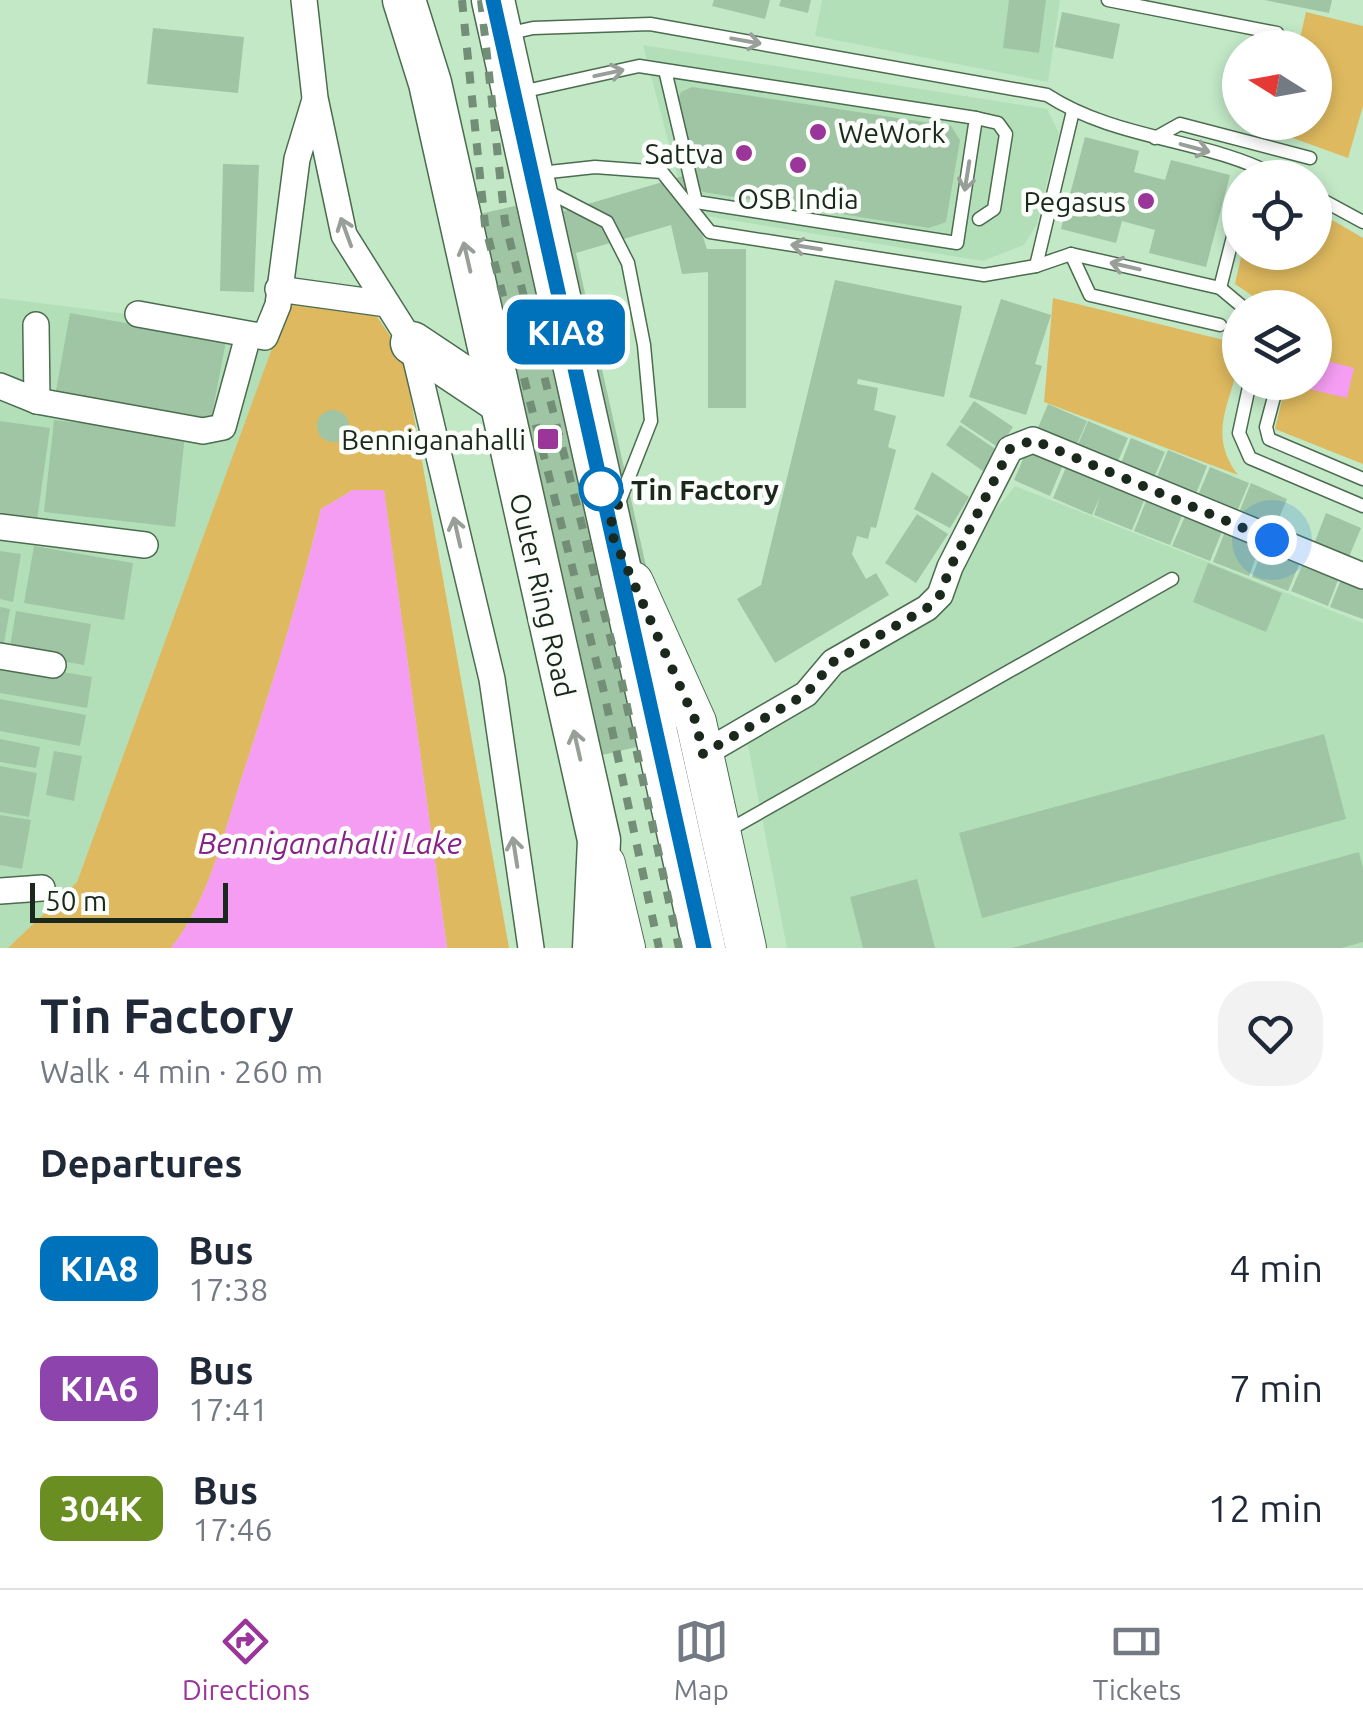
<!DOCTYPE html>
<html lang="en">
<head>
<meta charset="utf-8">
<style>
	:root { --surface:#fff; --page:#f2f2f3; --text:#1f2937; --muted:#747a83; --line:#e0e1e3; --accent:#9a359a }
	body { margin:0; font-family:Ubuntu,sans-serif; background:var(--page); color:var(--text); height:100vh; display:flex; flex-direction:column; font-size:38px; white-space:nowrap }
	* { box-sizing:border-box; margin:0 }
	p { font-size:32px; color:var(--muted) }
	.icon { flex:none; width:55px; height:55px; fill:none; stroke:currentColor; stroke-width:2; stroke-linecap:round; stroke-linejoin:round }
	.map { position:relative; height:948px; overflow:hidden }
	.panel { display:flex; flex-direction:column; background:var(--surface); flex:1 }
	.panel>* { flex:none }
	.badge { padding:0 20px; border-radius:15px; font-size:35px; line-height:65px }
	.needle { width:65px; rotate:281deg }
	.tools { position:absolute; left:1222px; top:30px; display:grid; gap:20px }
	.tools a { display:grid; place-items:center; width:110px; height:110px; border-radius:50%; background:var(--surface); box-shadow:0 5px 15px #0003; font-size:50px }
	.scale { position:absolute; left:30px; bottom:25px; width:198px; box-sizing:border-box; padding-left:10px; border:5px solid #1b291d; border-top:0; font-size:28px; line-height:35px; white-space:nowrap; color:#1b291d; -webkit-text-stroke:8px #fbfefb; paint-order:stroke }
	.you { position:absolute; width:50px; height:50px; margin:-25px; border:8px solid #fff; border-radius:50%; background:#1a73e8; box-shadow:0 0 0 15px #1a73e833 }
	.map>.badge { position:absolute; translate:-50% -50%; box-shadow:0 0 0 5px #fff }
	h2 { padding:0 40px; font-size:38px; line-height:90px }
	.round { display:grid; place-items:center; flex:none; width:105px; height:105px; border-radius:40px; background:var(--page) }
	.summary { display:flex; align-items:center; justify-content:space-between; height:170px; padding:0 40px }
	h1 { font-size:48px; font-weight:600; line-height:75px }
	ul { padding:0; list-style:none }
	li { display:flex; align-items:center; gap:30px; height:120px; padding:0 40px }
	li div { flex:1 }
	li b { display:block; font-size:38px }
	li em { font-style:normal }
	li .badge { min-width:110px; font-weight:700; text-align:center }
	.dock { display:flex; justify-content:space-around; align-items:center; height:140px; border-top:2px solid var(--line); background:var(--surface); font-size:28px; color:var(--muted) }
	.dock a { display:grid; justify-items:center; gap:5px }
	.dock .active { color:var(--accent) }
	.map>svg:first-child { display:block }
	.built { fill:#b3dfb8 }
	.green { fill:#deb95f }
	.water { fill:#f59df3 }
	.building { fill:#a0c5a4 }
	.lines { fill:none; stroke-linecap:round; stroke-linejoin:round }
	.service-casing { stroke:#4b6c4f; stroke-width:15 }
	.minor-casing { stroke:#4b6c4f; stroke-width:28 }
	.primary-casing { stroke:#4b6c4f; stroke-width:42 }
	.trunk-casing { stroke:#4b6c4f; stroke-width:45 }
	.service { stroke:#fff; stroke-width:12 }
	.minor { stroke:#fff; stroke-width:25 }
	.primary { stroke:#fff; stroke-width:40 }
	.trunk { stroke:#fff; stroke-width:42 }
	.rail { stroke:#738e76; stroke-width:8; stroke-dasharray:12 12; stroke-linecap:butt }
	.oneway { stroke:#989f99 }
	.line-casing { stroke:#fff; stroke-width:22 }
	.line { stroke:#0072bc; stroke-width:15 }
	.walk { stroke:#1b291d; stroke-width:10; stroke-dasharray:0 18 }
	.poi-dot { fill:#9a359a; stroke:#fbfefb; stroke-width:4 }
	.stop-dot { fill:#fff; stroke:#0072bc; stroke-width:5 }
	.labels { text-anchor:middle; dominant-baseline:central; stroke-width:9; stroke-linejoin:round; paint-order:stroke }
	.poi-label { font-size:28px; fill:#1b291d; stroke:#fbfefb; text-anchor:end }
	.stop-label { font-size:28px; font-weight:bold; fill:#1b291d; stroke:#fbfefb; text-anchor:start }
	.street-label { font-size:28px; fill:#1b291d; stroke:#fbfefb }
	.water-label { font-size:30px; font-style:italic; fill:#872088; stroke:#fbfefb }
</style>
</head>
<body>
<div class="map">
<svg width="1363" height="948" viewBox="0 0 1363 948">
	<rect width="100%" height="100%" fill="#c2e8c6"/>
	<!-- built -->
	<g class="built">
		<path d="M822,0H1060L1048,82L815,36Z"/>
		<path d="M643,45L1047,109L1059,133L1037,224L1024,245L983,261L687,213Z"/>
		<path d="M0,298L278,333L77,882L8,948H0Z"/>
		<path d="M1015,486L1363,623V948H787L747,740L837,679L956,570L988,519Z"/>
	</g>
	<!-- green -->
	<g class="green">
		<path d="M1306,12L1363,26V106L1348,158L1279,133L1281,123L1315,122V48L1298,47Z"/>
		<path d="M1315,210L1363,238V464L1275,429L1286,383L1315,382V308L1269,307L1235,284L1242,253L1315,252Z"/>
		<path d="M1053,298L1240,344C1240,394 1202,427 1238,475L1044,402Z"/>
		<path d="M290,299L374,312L403,355L509,948H447L384,491L353,490L321,509C299,601 270,690 241,780C223,836 208,902 171,948H8L77,882Z"/>
	</g>
	<!-- water -->
	<g class="water">
		<path d="M1315,358L1354,368L1347,398L1297,386L1315,382Z"/>
		<path d="M353,490H384L447,948H171C208,902 223,836 241,780C270,690 299,601 321,509Z"/>
	</g>
	<!-- building -->
	<g class="building">
		<path d="M714,0H770L765,19L712,6Z"/>
		<path d="M781,0H811L808,13L779,6Z"/>
		<path d="M1009,0H1046L1039,53L1003,48Z"/>
		<path d="M1264,0H1332L1329,13Z"/>
		<path d="M1062,12L1120,24L1113,59L1055,47Z"/>
		<path d="M153,28L244,37L238,93L147,84Z"/>
		<path d="M692,87L951,126L960,140L946,222L929,228L703,192L694,181L677,102L681,92Z"/>
		<path d="M1085,137L1139,151L1134,172L1165,180L1171,160L1230,175L1206,267L1149,253L1155,230L1122,221L1116,243L1061,229Z"/>
		<path d="M223,164L259,165L254,292L220,291Z"/>
		<path d="M683,176L707,249H746V408H708V272L682,274L671,225L576,253L684,736L572,762L450,221L561,195L564,211Z"/>
		<path d="M835,280L962,306L944,397L858,379L857,384L878,388L874,410L896,416L888,447L896,450L876,528L871,527L868,539L857,536L852,554L866,579L876,573L889,595L775,663L737,599L761,585Z"/>
		<path d="M1001,299L1051,315L1035,364L1042,366L1026,415L969,397Z"/>
		<path d="M70,313L226,341L210,425L55,396Z"/>
		<path d="M974,401L1013,427L999,448L960,422Z"/>
		<path d="M1048,404L1087,421L1074,451L1035,435Z"/>
		<circle cx="333" cy="426" r="16"/>
		<path d="M54,420L185,435L175,527L44,512Z"/>
		<path d="M0,421L50,428L37,520L0,515Z"/>
		<path d="M1088,421L1128,438L1115,468L1075,451Z"/>
		<path d="M960,425L997,450L983,471L946,445Z"/>
		<path d="M1131,438L1165,452L1152,482L1119,468Z"/>
		<path d="M1027,450L1063,465L1050,496L1014,480Z"/>
		<path d="M1168,450L1207,466L1194,499L1155,482Z"/>
		<path d="M1067,465L1145,498L1132,530L1094,515L1100,497L1092,515L1053,498Z"/>
		<path d="M1210,467L1249,483L1235,516L1196,500Z"/>
		<path d="M932,472L969,497L950,528L914,509Z"/>
		<path d="M1251,483L1287,499L1274,530L1238,515Z"/>
		<path d="M1147,499L1183,513L1170,545L1134,531Z"/>
		<path d="M1326,513L1361,528L1348,559L1314,544Z"/>
		<path d="M917,514L948,534L916,583L885,563Z"/>
		<path d="M1186,514L1223,529L1210,561L1172,546Z"/>
		<path d="M1226,529L1261,544L1249,576L1213,562Z"/>
		<path d="M1264,545L1301,560L1288,591L1252,577Z"/>
		<path d="M34,546L133,563L124,620L24,603Z"/>
		<path d="M0,551L21,554L13,602L0,599Z"/>
		<path d="M1304,561L1340,575L1328,606L1291,591Z"/>
		<path d="M1208,563L1282,593L1266,632L1193,602Z"/>
		<path d="M1342,577L1363,585V619L1330,607Z"/>
		<path d="M0,607L10,609L4,643H0Z"/>
		<path d="M16,611L91,624L84,665L9,652Z"/>
		<path d="M0,661L92,677L87,708L0,693Z"/>
		<path d="M0,699L86,715L80,746L0,731Z"/>
		<path d="M1324,734L1346,819L982,918L959,833Z"/>
		<path d="M0,739L40,747L36,768L0,762Z"/>
		<path d="M54,751L82,756L74,801L46,795Z"/>
		<path d="M0,766L37,773L29,817L0,812Z"/>
		<path d="M0,815L31,820L22,869L0,865Z"/>
		<path d="M1359,852L1363,868V942L1341,948H1012Z"/>
		<path d="M917,879L935,948H863L850,897Z"/>
	</g>
	<g class="lines">
		<!-- service casing -->
		<g class="service-casing">
			<g id="service">
				<path d="M1108,0L1277,33"/>
				<path d="M506,34L533,28L650,24L1047,95C1118,141 1207,138 1280,178"/>
				<path d="M521,92L639,66L976,118L957,243L696,202L665,70"/>
				<path d="M976,118L998,123L1006,134L994,209L979,219"/>
				<path d="M1155,138L1180,124L1310,158"/>
				<path d="M540,173L595,167L662,172L710,232L984,275L1036,266L1071,254L1220,288L1244,308"/>
				<path d="M545,190L607,222L628,263L644,345L651,421L618,505"/>
				<path d="M1315,196L1363,222"/>
				<path d="M1071,254L1090,295L1220,325"/>
				<path d="M1036,266L1073,111"/>
				<path d="M1220,288L1240,209"/>
				<path d="M1250,382L1239,433L1250,458L1363,506"/>
				<path d="M1278,382L1266,427L1269,439L1363,479"/>
				<path d="M727,831L1172,579"/>
			</g>
		</g>
		<!-- minor casing -->
		<g class="minor-casing">
			<g id="minor">
				<path d="M304,0L315,98L344,235L412,343L492,679L531,948"/>
				<path d="M278,289L387,304"/>
				<path d="M138,314L265,337L278,305L297,159L314,103"/>
				<path d="M36,325L37,401"/>
				<path d="M0,386L37,401L203,431L223,427L248,336"/>
				<path d="M0,527L145,545"/>
				<path d="M0,656L53,665"/>
				<path d="M703,754L806,694L833,662L927,608L940,595L950,567L1010,449L1033,440L1363,576"/>
				<path d="M0,891L42,888"/>
			</g>
		</g>
		<!-- primary casing -->
		<g class="primary-casing">
			<g id="primary">
				<path d="M633,582L696,722L746,948"/>
				<path d="M605,864L625,948"/>
			</g>
		</g>
		<!-- trunk casing -->
		<g class="trunk-casing">
			<g id="trunk">
				<path d="M404,0L430,83L599,840L594,948"/>
				<path d="M493,0L704,948"/>
				<path d="M412,343L499,401"/>
			</g>
		</g>
		<!-- service -->
		<use href="#service" class="service"/>
		<!-- minor -->
		<use href="#minor" class="minor"/>
		<!-- primary -->
		<use href="#primary" class="primary"/>
		<!-- trunk -->
		<use href="#trunk" class="trunk"/>
		<!-- rail -->
		<g class="rail">
			<path d="M462,0L485,225L603,688L659,948"/>
			<path d="M481,0L505,222L622,683L679,948"/>
		</g>
	</g>
	<!-- one-way arrows -->
	<defs><path id="oneway-shaft" d="M-6 0H5M1.5-3L5.5 0L1.5 3" fill="none" stroke-width="1.6" stroke-linecap="round" stroke-linejoin="round" transform="scale(2.5)"/></defs>
	<g class="oneway">
		<use href="#oneway-shaft" transform="translate(746 41) rotate(10)"/>
		<use href="#oneway-shaft" transform="translate(609 73) rotate(-12)"/>
		<use href="#oneway-shaft" transform="translate(1195 148) rotate(15)"/>
		<use href="#oneway-shaft" transform="translate(967 176) rotate(99)"/>
		<use href="#oneway-shaft" transform="translate(346 232) rotate(-110)"/>
		<use href="#oneway-shaft" transform="translate(806 247) rotate(-171)"/>
		<use href="#oneway-shaft" transform="translate(467 257) rotate(-103)"/>
		<use href="#oneway-shaft" transform="translate(1125 266) rotate(-167)"/>
		<use href="#oneway-shaft" transform="translate(457 532) rotate(-103)"/>
		<use href="#oneway-shaft" transform="translate(577 745) rotate(-103)"/>
		<use href="#oneway-shaft" transform="translate(515 852) rotate(-99)"/>
	</g>
	<g class="lines">
		<!-- line casing -->
		<g class="line-casing">
			<path id="line" d="M493,0L704,948"/>
		</g>
		<!-- line -->
		<use href="#line" class="line"/>
		<!-- walk -->
		<path class="walk" d="M601,489L623,492L609,528L696,722L703,754L806,694L833,662L927,608L940,595L950,568L1010,449L1033,440L1272,540"/>
	</g>
	<!-- markers -->
	<g class="poi-dot">
		<circle cx="818" cy="132" r="10"/>
		<circle cx="744" cy="153" r="10"/>
		<circle cx="798" cy="165" r="10"/>
		<circle cx="1146" cy="201" r="10"/>
		<rect x="536" y="427" width="24" height="24" rx="5"/>
	</g>
	<circle class="stop-dot" cx="601" cy="489" r="20"/>
	<g class="labels">
		<!-- poi labels -->
		<g class="poi-label">
			<text x="838" y="132" text-anchor="start">WeWork</text>
			<text x="724" y="153">Sattva</text>
			<text x="798" y="198" text-anchor="middle">OSB India</text>
			<text x="1126" y="201">Pegasus</text>
			<text x="526" y="439">Benniganahalli</text>
		</g>
		<!-- stop labels -->
		<g class="stop-label">
			<text x="631" y="489">Tin Factory</text>
		</g>
		<!-- street labels -->
		<g class="street-label">
			<text transform="translate(543 595) rotate(77)">Outer Ring Road</text>
		</g>
		<!-- water labels -->
		<g class="water-label">
			<text x="330" y="843">Benniganahalli Lake</text>
		</g>
	</g>
</svg>
<div class="tools">
<a><svg class="needle" viewBox="-14 -14 28 28"><path d="M0-13l5 13h-10z" fill="#e53935"/><path d="M0 13l5-13h-10z" fill="#747a83"/></svg></a>
<a><svg class="icon" aria-label="locate" viewBox="0 0 24 24"><circle cx="12" cy="12" r="6"/><path d="M12 2v4M12 18v4M2 12h4M18 12h4"/></svg></a>
<a><svg class="icon" aria-label="layers" viewBox="0 0 24 24"><path d="M12 4l9 5-9 5-9-5zM3 14l9 5 9-5"/></svg></a>
</div>
<div class="scale">50 m</div>
<div class="you" style="left:1272px;top:540px"></div>
<b class="badge" style="left:566px;top:332px;background:#0072bc;color:#fff">KIA8</b>
</div>
<section class="panel">
<div class="summary"><div><h1>Tin Factory</h1><p>Walk · 4 min · 260 m</p></div><a class="round"><svg class="icon" aria-label="heart" viewBox="0 0 24 24"><path d="M12 20l-8-8c-3-5 5-10 8-4 3-6 11-1 8 4z"/></svg></a></div>
<h2>Departures</h2>
<ul>
<li><span class="badge" style="background:#0072bc;color:#fff">KIA8</span><div><b>Bus</b><p>17:38</p></div><em>4 min</em></li>
<li><span class="badge" style="background:#8e44ad;color:#fff">KIA6</span><div><b>Bus</b><p>17:41</p></div><em>7 min</em></li>
<li><span class="badge" style="background:#6b8e23;color:#fff">304K</span><div><b>Bus</b><p>17:46</p></div><em>12 min</em></li>
</ul>
</section>
<nav class="dock">
<a class="active"><svg class="icon" aria-label="directions" viewBox="0 0 24 24"><path d="M12 3l9 9-9 9-9-9zM9 14v-3h6M13 9l2 2-2 2"/></svg>Directions</a>
<a><svg class="icon" aria-label="map" viewBox="0 0 24 24"><path d="M3 6l6-2 6 2 6-2v14l-6 2-6-2-6 2zM9 4v14M15 6v14"/></svg>Map</a>
<a><svg class="icon" aria-label="tickets" viewBox="0 0 24 24"><path d="M3 7h18v10H3zM15 7v10"/></svg>Tickets</a>
</nav>
</body>
</html>
